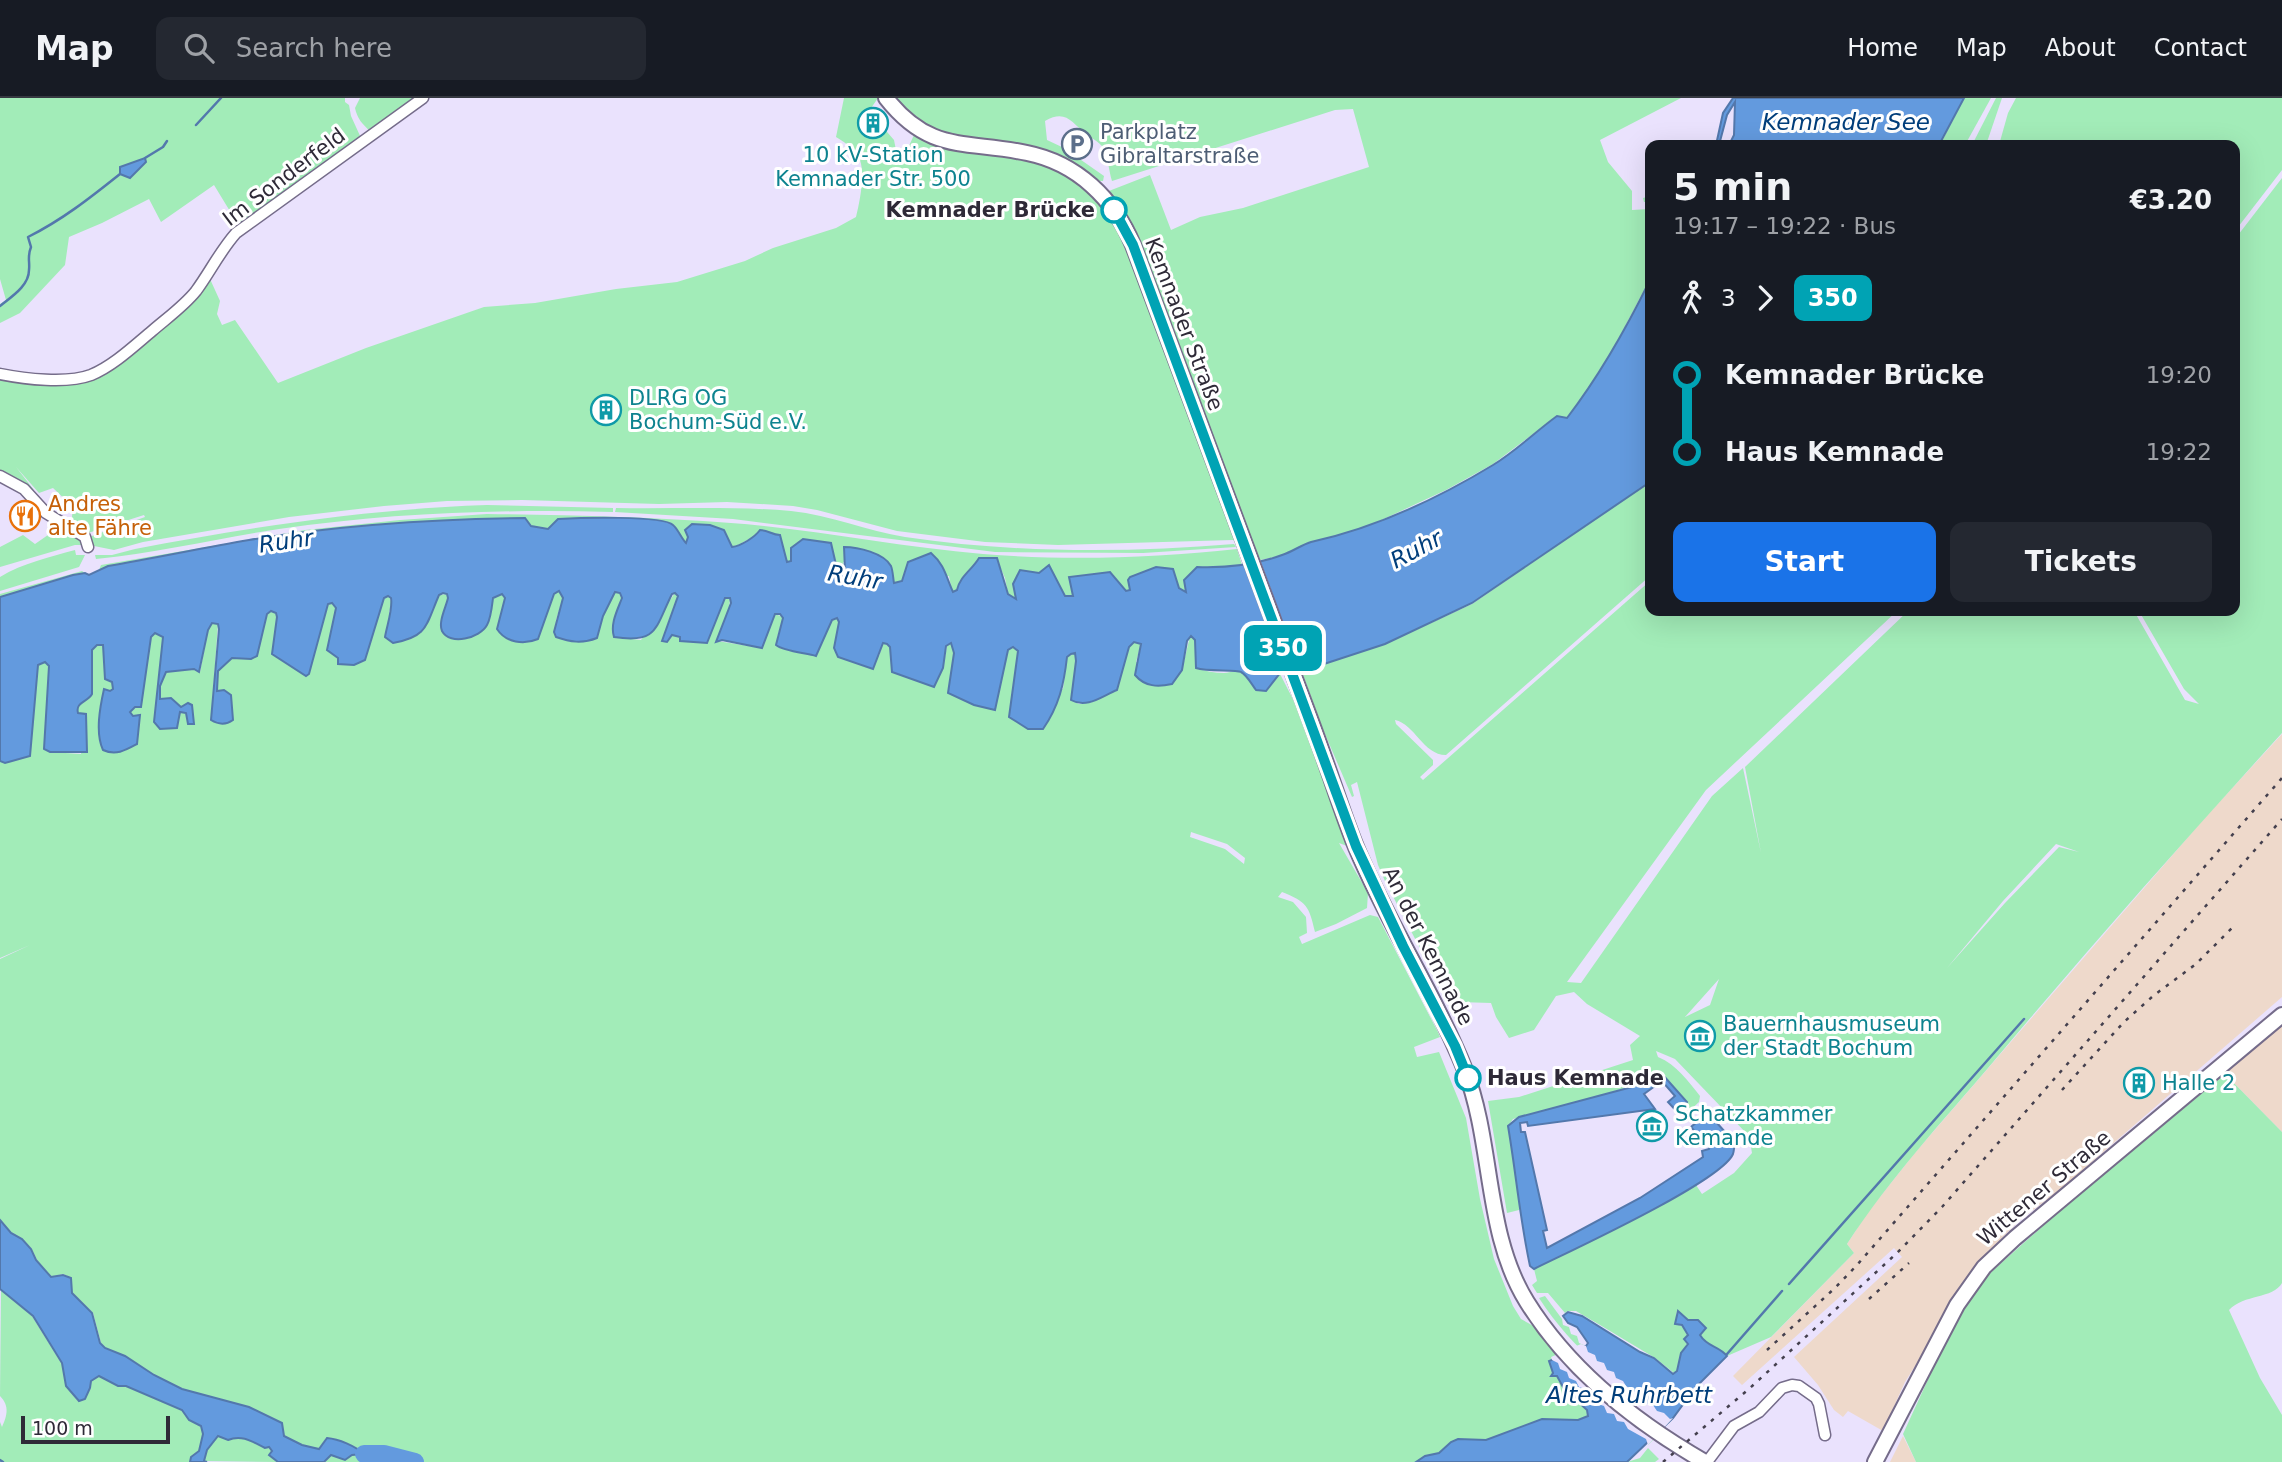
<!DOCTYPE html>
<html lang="en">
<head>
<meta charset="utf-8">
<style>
	:root { --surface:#171b24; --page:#242831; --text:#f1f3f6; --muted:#9ea1a6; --line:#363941; --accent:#1a73e8 }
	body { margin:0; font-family:"DejaVu Sans",sans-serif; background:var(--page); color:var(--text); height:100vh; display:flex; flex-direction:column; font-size:26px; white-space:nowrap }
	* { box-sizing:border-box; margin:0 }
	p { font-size:23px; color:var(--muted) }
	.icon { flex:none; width:38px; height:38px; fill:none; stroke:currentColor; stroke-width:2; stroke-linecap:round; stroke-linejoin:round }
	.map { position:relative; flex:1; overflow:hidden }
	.panel { position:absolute; left:1645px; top:42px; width:595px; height:476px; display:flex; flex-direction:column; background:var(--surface); border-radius:14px; box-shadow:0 7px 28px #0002 }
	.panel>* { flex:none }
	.badge { padding:0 14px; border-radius:10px; font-size:24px; line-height:46px }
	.scale { position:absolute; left:21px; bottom:18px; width:149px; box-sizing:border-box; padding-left:7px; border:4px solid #2e2a37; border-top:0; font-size:19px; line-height:24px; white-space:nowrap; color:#2e2a37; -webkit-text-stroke:5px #fff; paint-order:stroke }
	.map>.badge { position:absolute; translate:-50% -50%; box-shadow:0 0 0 4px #fff }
	.legs { display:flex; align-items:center; gap:10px; height:77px; padding:0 28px; font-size:23px }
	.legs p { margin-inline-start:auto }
	.head { display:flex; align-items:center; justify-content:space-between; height:119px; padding:0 28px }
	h1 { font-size:38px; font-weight:600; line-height:52px }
	.action { display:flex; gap:14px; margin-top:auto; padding:14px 28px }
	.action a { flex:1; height:80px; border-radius:14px; background:var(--accent); color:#fff; font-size:28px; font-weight:600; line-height:80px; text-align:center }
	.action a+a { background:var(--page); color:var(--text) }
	ul { padding:0 28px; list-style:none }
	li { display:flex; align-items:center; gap:24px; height:77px; font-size:26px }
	li i { display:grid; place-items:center; width:10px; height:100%; margin:0 9px; background:currentColor }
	li i::after { content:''; width:18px; height:18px; margin:-9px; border:5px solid; border-radius:50%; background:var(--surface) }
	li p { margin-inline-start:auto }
	li:first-child i { background:linear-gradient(#0000 50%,currentColor 0) }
	li:last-child i { background:linear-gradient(currentColor 50%,#0000 0) }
	header { display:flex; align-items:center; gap:42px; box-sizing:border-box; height:98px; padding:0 35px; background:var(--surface); border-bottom:2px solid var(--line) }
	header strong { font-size:33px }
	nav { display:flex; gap:38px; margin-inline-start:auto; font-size:24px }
	.search { width:490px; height:63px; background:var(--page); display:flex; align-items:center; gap:18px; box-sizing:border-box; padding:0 24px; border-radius:14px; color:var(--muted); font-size:26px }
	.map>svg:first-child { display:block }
	.industrial { fill:#eed9cb }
	.green { fill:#a2ecb8; fill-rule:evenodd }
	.water { fill:#639ade; stroke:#5378ac; stroke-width:2 }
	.pier { fill:#eae2fd }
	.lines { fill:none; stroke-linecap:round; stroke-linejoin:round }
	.stream { stroke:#5378ac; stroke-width:2.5 }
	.river { stroke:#639ade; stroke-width:18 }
	.street-casing { stroke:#756c8a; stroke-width:13 }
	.secondary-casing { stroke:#756c8a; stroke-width:18 }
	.street { stroke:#fff; stroke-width:10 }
	.secondary { stroke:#fff; stroke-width:14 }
	.rail { stroke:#44404e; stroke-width:2.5; stroke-dasharray:3.5 7; stroke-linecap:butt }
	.line-1-casing { stroke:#fff; stroke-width:16 }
	.line-1 { stroke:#00a3b4; stroke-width:10 }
	.stop-1-dot { fill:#fff; stroke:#00a3b4; stroke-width:3.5 }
	.labels { text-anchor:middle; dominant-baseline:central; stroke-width:6; stroke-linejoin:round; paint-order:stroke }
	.service-label { font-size:21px; fill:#4e5e75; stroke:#fff; text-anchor:start }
	.culture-label { font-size:21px; fill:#0d838f; stroke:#fff; text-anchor:start }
	.street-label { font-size:21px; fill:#2e2a37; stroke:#fff }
	.stop-label { font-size:21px; font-weight:bold; fill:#2e2a37; stroke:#fff; text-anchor:end }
	.food-label { font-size:21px; fill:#c56008; stroke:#fff; text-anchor:start }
	.water-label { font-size:23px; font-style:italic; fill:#013e7b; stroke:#fff }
</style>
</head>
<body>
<header>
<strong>Map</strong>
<div class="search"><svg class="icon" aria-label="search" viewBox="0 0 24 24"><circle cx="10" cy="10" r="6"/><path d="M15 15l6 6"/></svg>Search here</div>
<nav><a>Home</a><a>Map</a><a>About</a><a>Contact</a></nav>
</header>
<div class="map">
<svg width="2282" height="1364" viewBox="0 0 2282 1364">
	<rect width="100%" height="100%" fill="#eae2fd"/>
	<!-- industrial -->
	<g class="industrial">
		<path d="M2282,636V899L2063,1089L2018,1124L1979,1163L1951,1204L1929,1246L1905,1284L1883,1333L1848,1313L1843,1319L1834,1312L1818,1287L1794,1259L1902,1159L1894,1150L1742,1287L1733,1278L1854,1155L1847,1146L1868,1114L1914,1056L2202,723Z"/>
		<path d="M2282,918V1034L2225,976Z"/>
		<path d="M1903,1338L1916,1364H1890Z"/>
	</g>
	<!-- green -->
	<g class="green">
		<path d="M0,0H345V4L349,7L351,18L361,40L239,128L214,87L161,124L149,101L102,125L69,139L65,167L20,215L0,225V206L6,202L0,181Z"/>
		<path d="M360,0H417L370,33C362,26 357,20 355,10Z"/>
		<path d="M844,0H878L869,13L894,42L896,52L908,50L914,37L939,47L1028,59L1058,70L1096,98L1150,77L1171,132L1200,119L1243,110L1369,69L1353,11L1335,12L1112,83C1109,74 1108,59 1104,51C1102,46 1092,40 1087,37C1071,24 1066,11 1045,23L1047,42L1064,50L1104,78L1103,83H1096C1074,68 1054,53 1028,47C1005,42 981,43 958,39C932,35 912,17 893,0H1681L1600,42L1608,64L1632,93V112L1649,111V104H1644L1643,100L1650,98V181L1611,255L1592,287L1567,320L1557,318L1493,366L1446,392L1373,426L1325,442L1309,444L1281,458L1260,462L1233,442L1058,447L985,444L897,433L817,412L793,408L727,404L659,406L522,402L447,403L384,408L289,419L143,444L114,452L94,448L89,439L145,419L144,417L88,435L71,428L73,409L53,390L39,395L16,369L34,392L0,375V279L90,281L167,226L194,203L210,181L220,203L217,216L222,227L235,222L278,285L366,250L484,209L535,205L616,191L677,184L745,163L773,150L836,130L856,119C860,103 865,77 860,62C857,52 844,44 836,39Z"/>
		<path d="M1964,0H1991L1965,47H1940Z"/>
		<path d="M1996,0H2002L1986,47H1972Z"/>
		<path d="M2016,0H2282V72L2235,133V47H1999L2008,15Z"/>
		<path d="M2282,80V635C2184,743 2087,852 1994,963C1943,1023 1890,1080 1847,1146L1854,1155L1771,1239L1727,1258C1720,1249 1707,1248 1700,1237L1706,1230L1698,1222H1688L1677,1213L1675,1226C1682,1227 1685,1230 1688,1237L1684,1241L1688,1246L1681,1255L1677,1273L1674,1275L1655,1260L1600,1227L1576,1213H1568L1565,1215L1548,1195H1537L1532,1187L1537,1183L1534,1171L1647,1115L1696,1087L1702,1096L1734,1075L1752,1055L1749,1038L1675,961L1656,953L1658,959C1677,967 1688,983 1700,998L1699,1004L1685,1017L1682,1013L1687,1004L1663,977H1659L1644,985L1513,1021L1508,1028L1520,1107L1519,1112L1507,1115L1488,1003L1519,999L1633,962L1630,947L1640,938L1587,906L1574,894L1556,898L1534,932L1509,940L1496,919L1491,905L1459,904L1451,910L1385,783L1378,767L1357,684L1351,687L1354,698L1352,699L1322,629L1301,571L1385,546L1472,506L1650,384V478L1446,657C1423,657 1415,626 1395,622L1396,626L1433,662V667L1420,679L1423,682L1650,483V513H1897L1706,692L1567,884L1581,885L1712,698L1743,670L1761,755L1745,669L1908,513H2134L2185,602L2199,606L2184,591L2139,513H2235V141ZM2056,746L2079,754L2059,749L2005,805L1947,870L2003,803ZM1719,881L1710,907L1685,919Z"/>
		<path d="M487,407L613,410V414C501,411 390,415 279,431C218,440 157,455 96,461L95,457H112L135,451C252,429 368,411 487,407Z"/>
		<path d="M616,410C674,411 733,408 791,413C831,417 867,433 905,439C1013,455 1126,455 1234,446L1236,449L1143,455L995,454L733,421L615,414Z"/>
		<path d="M487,416C568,417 650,419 731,425C815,431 899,449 983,456C1067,463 1153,460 1237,451L1242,467L1228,470L1197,469L1184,482L1186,494L1179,490L1173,471L1156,469L1130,479L1128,483L1130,492L1126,493C1108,468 1097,476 1070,479L1073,499L1065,498L1039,475L1020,472L1016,502L1008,496L1005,480L996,460H979L974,468L964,477L957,492L952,494L949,478L894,485L843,464L845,472L841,475L837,471L830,445L803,441L791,463L787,464L780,437C770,438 758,437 749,441C742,444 740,448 732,449L724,432L688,438L686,446L674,427L667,424L618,421H558L548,431L531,428L525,420C433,421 340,427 249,442C202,450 155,460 108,468L99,472L101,467L305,432L400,422Z"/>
		<path d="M61,428L76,435L86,447H75L0,469V449L23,437L35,446Z"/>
		<path d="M75,452L76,457H85L79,469L0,493V479C23,465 50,459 75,452Z"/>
		<path d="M82,473L85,475L0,499V496Z"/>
		<path d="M559,493L563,500L556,522L568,543L578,544L597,540L603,518L615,494L620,495L622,500L612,529L614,539L641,542L675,495L678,497L666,530L671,537L707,544L725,500H730L729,512L717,543L762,550L775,516L783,519L777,540L781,551H794L816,557L832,522L837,520L839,524L834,550L879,558L883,545L890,549L892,574L934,589L943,570L947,548L951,545L954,554L948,595L995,612L1008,551L1013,549L1018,553L1011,600L1063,591L1067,559L1075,555L1076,563L1071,602L1079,606L1092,604L1117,592L1129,549L1134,543L1141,546L1136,564L1182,572L1190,538L1195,542L1196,570C1205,573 1215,575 1224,575C1229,575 1236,572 1241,574C1252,579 1251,594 1266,593L1280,576L1296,607L1347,748L1339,745L1368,795L1367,810L1336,826L1315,834C1309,808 1307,804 1282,794L1278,799L1293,804L1306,819L1307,835L1299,839L1302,846L1370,817L1378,819L1438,934L1440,939L1414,949L1417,959L1439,954L1466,1020L1480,1101L1494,1161L1513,1208L1521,1221L1537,1230L1655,1340L1648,1347V1343L1555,1262H1552L1549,1265L1553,1275L1552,1278H1557L1564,1291L1587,1312L1588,1318L1578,1322L1542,1321L1486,1342L1458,1341L1451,1344L1439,1355L1425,1358L1416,1364H325L331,1357L345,1362L352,1357L364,1356C355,1347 339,1341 326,1340L319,1351L302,1347L284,1338L282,1325L249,1309L182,1291L154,1277L125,1258L105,1250L101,1245L93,1215L72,1195L71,1180L63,1176L51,1179L37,1162L31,1150L22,1141L11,1135L0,1121V861L30,847L0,860V663L5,665L38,566L45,564L49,568L44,651L50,654L81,656L86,616L78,615L77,611L92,552L99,546L105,550V581L112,584L113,591L111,593L104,592L100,609V645L139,618H133L130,614L131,611L141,609L151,538L155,535L163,539L154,625L179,614H186L187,623L188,605L182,609L160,601V588L166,574L194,571L200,574L208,532L212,525L218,526L211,622L217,593L218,573L232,560L251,561L257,558L267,516L271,513L276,515L277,519L272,556C285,562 295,572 309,576L328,506L331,505L336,510L327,552L338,560L339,566L365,562L384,500L389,498L392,506L389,514L422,534L439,497L447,496L448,500L442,525L470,540L487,528L493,500L502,496L505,500L497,531C506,545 524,547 538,541L554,496ZM1191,734L1227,746L1245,760L1244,766L1225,751L1190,739Z"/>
		<path d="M2225,976L2282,1034V1185C2273,1201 2244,1196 2229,1212L2260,1280L2282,1317V1364H1916L1903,1336L1942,1251L1964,1211L1989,1176L2054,1118Z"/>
		<path d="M1,1192L32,1218L62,1266L66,1288L78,1303L85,1300L91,1290V1283L99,1278L118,1288H126L182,1312L189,1322L201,1328L203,1336L199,1353L191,1359L190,1364H0V1324L2,1329C7,1318 10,1308 0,1298Z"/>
		<path d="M1545,1198L1562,1221L1563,1227L1569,1229L1571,1236L1577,1238L1579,1245L1586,1248L1587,1251L1670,1321L1673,1320L1668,1326C1621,1287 1572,1252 1539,1200Z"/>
		<path d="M218,1338L228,1342C241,1336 262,1344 272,1353L269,1357L278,1364L204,1363L207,1352Z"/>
		<path d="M1648,1350L1659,1361L1655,1364H1627L1640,1360Z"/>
	</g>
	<!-- water -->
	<g class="water">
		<path d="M1733,0H1964L1939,47H1729L1734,37L1735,4L1727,17L1719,47H1716L1723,15Z"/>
		<path d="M145,60L146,64L130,80L120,76V69Z"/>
		<path d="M1650,182V384L1472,505L1385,546L1324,566L1281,574L1266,593L1256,592C1252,587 1247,577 1241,574C1236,571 1208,574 1196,570L1195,542L1191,538L1187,543L1182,572L1172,586C1158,589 1145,589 1135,577L1141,546L1134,544L1129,549L1117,592C1102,598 1087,611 1071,602L1076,563L1075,555L1071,556L1067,559C1064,586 1059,608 1043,631H1028L1009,619L1018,553L1013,549L1008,552L995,612L974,607L948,595L954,555L951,545L946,548L943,570L934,589L892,574L890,549L887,546L883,545L873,571L838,559L834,550L839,524L837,520L832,522L816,558C805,555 783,553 776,547L783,520L780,516H775L762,550L722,542L716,544L731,505L730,500H725L707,545L680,543V539L672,537L667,544L662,543L678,498L675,495L672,496C655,530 658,546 614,539C610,526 617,513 622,500L620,495L615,494L603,518L597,540C582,546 570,544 556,539L554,534L563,500L559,493L554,496L538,541C524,547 506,545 497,531L505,500L502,496L493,500C492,508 491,520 487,527C480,540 450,548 442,533C438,524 446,509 448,500L447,496L443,495L439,497C426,527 428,539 393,545L385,539C387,527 393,511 391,500L388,498L384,500L365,562L354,567L338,566V560L327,552L336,510L332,505L328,506L309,576L306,578L272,556L277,519L276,515L271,513L267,516L257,558L251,561L232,560L218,573L217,593L224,592L231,597L233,622C226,627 219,627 211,622L219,531L218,526L212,525L208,532L199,574L194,571L166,574L160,588V601L171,600L181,609L188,605L192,607L194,626H188L186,615L180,614L177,630L160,631L154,624L163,539L155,535L151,539L141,609H135L130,614L133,618L140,617L137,646C126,652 116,658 103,652C95,635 100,609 104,591L110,593L113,591L112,584L105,581L103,547H97L92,552V596C88,604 75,604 78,615L86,616L87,654H50L44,651L49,568L45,564L38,567L30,658L5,665L0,663V499L73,477L85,475L89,477L108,468C155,460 202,450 249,442C341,427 433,421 525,420L531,428L548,431L558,421C576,420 663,417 673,427C678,431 681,440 686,445L688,439L685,432L692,426L710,427L724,432L732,449C741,448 755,439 760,432C768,432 772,437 780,437L787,464L791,463V450L803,441L831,445L837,471L841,474L845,472L844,449C858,449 884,455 891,468C893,473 893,480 894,485L902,483L908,464L931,455C945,467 946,479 953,494L957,492C960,478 972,472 979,460H997L1008,496L1016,501L1013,486L1020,472L1039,475L1049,467L1065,498H1073L1069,479L1110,474L1126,493L1130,492L1128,482L1130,479L1156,469L1173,471L1179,490L1186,494L1184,482L1197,469C1226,470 1255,467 1282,457C1292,454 1301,447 1311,444C1375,430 1437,401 1493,367C1516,353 1535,334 1557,318L1567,320C1600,277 1626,231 1650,182Z"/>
		<path d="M1659,977H1663L1687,1004L1681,1013L1684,1017L1682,1019L1668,1004L1675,998L1662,983L1644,996L1655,1011L1528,1028L1527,1024L1520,1025L1521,1034H1525L1547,1132L1543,1133L1547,1150L1640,1100L1703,1059L1702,1053L1709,1051L1710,1045L1707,1042H1702L1691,1029L1708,1015L1735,1045C1734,1049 1734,1053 1733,1056C1721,1084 1568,1154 1534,1171L1530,1168C1520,1122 1516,1075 1508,1028L1519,1019L1643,986Z"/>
		<path d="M0,1122L11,1135L22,1141L31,1151L36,1162L51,1179L63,1177L71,1180L72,1195L92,1215L100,1245L105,1250L125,1258L154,1277L182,1291L249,1309L282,1325L284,1338L302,1347L319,1351L327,1340C339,1341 355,1348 364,1356L352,1357L345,1362L331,1357L324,1364H278L269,1357L272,1353L269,1349L265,1350C253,1344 242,1336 228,1342L218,1338L207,1352L204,1363L207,1364H190L191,1359L199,1353L203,1336L201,1328L189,1322L182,1312L126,1288H118L99,1278L91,1283L90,1290L85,1301L79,1303L66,1288L62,1265L33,1218L0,1191Z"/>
		<path d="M1678,1213L1688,1222H1698L1706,1230L1700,1237C1707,1249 1719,1248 1727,1258L1696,1289L1673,1320L1627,1364H1416L1425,1358L1439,1355L1451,1344L1458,1341L1486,1342L1542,1321L1578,1322L1588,1318L1587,1312L1564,1291L1557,1278H1551L1553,1275L1549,1263L1586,1248L1588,1245L1577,1229L1568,1225L1563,1218L1568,1214L1582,1218L1640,1254L1654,1260L1673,1276L1677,1273L1681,1255L1688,1246L1684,1241L1688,1237L1682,1227L1675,1226Z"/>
	</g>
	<!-- pier -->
	<g class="pier">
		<path d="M1259,459L1301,574L1285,577L1242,463Z"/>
		<path d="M1581,1246L1586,1248L1588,1254L1595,1257L1597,1263L1604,1265L1607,1272L1614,1274L1616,1280L1623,1283L1626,1288L1643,1299L1646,1305L1653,1307L1657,1313L1664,1315L1670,1321L1673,1320L1648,1347L1646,1341L1628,1331L1624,1324L1617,1323L1614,1316L1607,1315L1604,1308L1598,1306L1595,1300L1588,1298L1585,1291L1579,1289L1576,1283L1569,1280L1567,1274L1560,1271L1558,1265L1552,1262L1551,1259Z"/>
	</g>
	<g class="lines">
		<!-- stream -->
		<g class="stream">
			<path d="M196,27L221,0"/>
			<path d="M145,60L163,49L167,43"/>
			<path d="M0,208C11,199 29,188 29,172C30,163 27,159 31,149L28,139C62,122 90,100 120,76"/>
			<path d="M1789,1186L2024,921"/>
			<path d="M1727,1256L1782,1193"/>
			<path d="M0,1362L3,1364"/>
		</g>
		<!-- river -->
		<path class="river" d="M364,1356H384L415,1364"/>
		<!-- street casing -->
		<g class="street-casing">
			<g id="street">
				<path d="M0,276C25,281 67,286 91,277C113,268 134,248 152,233C167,220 184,208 196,193C210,174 220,153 236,135L423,0"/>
				<path d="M0,378L24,391L46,415L85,439L88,449"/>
				<path d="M1707,1364L1734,1328L1759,1314L1782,1290L1792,1287L1799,1288L1816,1300L1819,1306L1825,1337"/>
			</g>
		</g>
		<!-- secondary casing -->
		<g class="secondary-casing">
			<g id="secondary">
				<path d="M886,0C930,56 966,42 1027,55C1077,65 1114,101 1133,147C1179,270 1225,392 1271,516C1287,561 1305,606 1321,651C1333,684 1343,717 1356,749C1388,826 1434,895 1465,972C1494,1047 1484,1135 1527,1204C1570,1273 1635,1324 1705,1364"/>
				<path d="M1875,1364L1957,1207L1984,1169L2015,1140L2282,917"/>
			</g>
		</g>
		<!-- street -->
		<use href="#street" class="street"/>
		<!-- secondary -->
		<use href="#secondary" class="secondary"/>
		<!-- rail -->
		<g class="rail">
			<path d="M2062,992L2124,924L2153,898L2196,866L2232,830"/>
			<path d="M1869,1201L1909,1165"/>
			<path d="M1767,1252L1835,1190L1857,1167L2282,680"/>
			<path d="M1663,1364L1750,1290L1897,1155L1942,1109L2282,721"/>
		</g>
	</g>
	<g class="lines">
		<!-- line-1 casing -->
		<g class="line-1-casing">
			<path id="line-1" d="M1114,112L1133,147L1356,748L1403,848L1455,948L1468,980"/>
		</g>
		<!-- line-1 -->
		<use href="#line-1" class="line-1"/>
	</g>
	<!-- icons -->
	<defs>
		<g id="building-ring" transform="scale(1.575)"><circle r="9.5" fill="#fff" stroke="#0f9aa8" stroke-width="1.5"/><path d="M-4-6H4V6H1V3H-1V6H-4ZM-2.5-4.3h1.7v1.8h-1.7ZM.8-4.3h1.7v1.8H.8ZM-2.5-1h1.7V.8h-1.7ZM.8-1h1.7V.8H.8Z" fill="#0f9aa8"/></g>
		<g id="parking-ring" transform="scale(1.575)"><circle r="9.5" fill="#fff" stroke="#5c6f8a" stroke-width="1.5"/><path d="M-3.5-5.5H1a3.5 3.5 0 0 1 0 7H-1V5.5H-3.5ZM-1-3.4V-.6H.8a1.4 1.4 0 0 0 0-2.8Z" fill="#5c6f8a"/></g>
		<g id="restaurant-ring" transform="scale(1.575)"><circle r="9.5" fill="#fff" stroke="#e8710a" stroke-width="1.5"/><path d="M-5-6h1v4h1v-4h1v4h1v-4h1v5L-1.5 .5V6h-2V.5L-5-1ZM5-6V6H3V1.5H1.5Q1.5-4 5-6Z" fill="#e8710a"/></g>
		<g id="museum-ring" transform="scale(1.575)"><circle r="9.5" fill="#fff" stroke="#0f9aa8" stroke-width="1.5"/><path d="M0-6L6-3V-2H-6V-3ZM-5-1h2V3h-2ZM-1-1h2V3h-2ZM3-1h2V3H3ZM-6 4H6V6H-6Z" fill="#0f9aa8"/></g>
	</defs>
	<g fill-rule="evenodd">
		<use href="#building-ring" x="873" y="25"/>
		<use href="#parking-ring" x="1077" y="46"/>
		<use href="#building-ring" x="606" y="312"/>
		<use href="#restaurant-ring" x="25" y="418"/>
		<use href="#museum-ring" x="1700" y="938"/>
		<use href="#building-ring" x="2139" y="985"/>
		<use href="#museum-ring" x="1652" y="1028"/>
	</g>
	<!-- markers -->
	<g class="stop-1-dot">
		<circle cx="1114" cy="112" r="12"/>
		<circle cx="1468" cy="980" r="12"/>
	</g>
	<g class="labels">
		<!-- service labels -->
		<g class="service-label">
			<text x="1100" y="34">Parkplatz<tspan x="1100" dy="24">Gibraltarstraße</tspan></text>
		</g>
		<!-- culture labels -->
		<g class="culture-label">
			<text x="873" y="57" text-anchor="middle">10 kV-Station<tspan x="873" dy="24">Kemnader Str. 500</tspan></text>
			<text x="629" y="300">DLRG OG<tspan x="629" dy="24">Bochum-Süd e.V.</tspan></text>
			<text x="1723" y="926">Bauernhausmuseum<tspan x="1723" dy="24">der Stadt Bochum</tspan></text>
			<text x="2162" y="985">Halle 2</text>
			<text x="1675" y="1016">Schatzkammer<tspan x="1675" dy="24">Kemande</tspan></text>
		</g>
		<!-- street labels -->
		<g class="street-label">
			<text transform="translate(284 79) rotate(-37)">Im Sonderfeld</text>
			<text transform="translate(1184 226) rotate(69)">Kemnader Straße</text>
			<text transform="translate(1428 848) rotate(63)">An der Kemnade</text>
			<text transform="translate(2044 1090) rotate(-40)">Wittener Straße</text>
		</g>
		<!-- stop labels -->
		<g class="stop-label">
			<text x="1095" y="112">Kemnader Brücke</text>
			<text x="1487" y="980" text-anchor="start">Haus Kemnade</text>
		</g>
		<!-- food labels -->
		<g class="food-label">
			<text x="48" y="406">Andres<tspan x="48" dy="24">alte Fähre</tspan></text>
		</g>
		<!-- water labels -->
		<g class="water-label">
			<text x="1846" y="24">Kemnader See</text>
			<text transform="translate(286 443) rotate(-8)">Ruhr</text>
			<text transform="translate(1416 451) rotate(-28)">Ruhr</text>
			<text transform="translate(855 479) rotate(10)">Ruhr</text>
			<text x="1629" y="1297">Altes Ruhrbett</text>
		</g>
	</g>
</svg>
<div class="scale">100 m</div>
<b class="badge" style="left:1283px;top:550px;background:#00a3b4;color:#fff">350</b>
<section class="panel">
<div class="head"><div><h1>5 min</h1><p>19:17 – 19:22 · Bus</p></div><b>€3.20</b></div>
<div class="legs"><svg class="icon" aria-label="walk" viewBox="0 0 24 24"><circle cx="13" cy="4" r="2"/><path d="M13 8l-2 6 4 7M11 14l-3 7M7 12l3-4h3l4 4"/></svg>3<svg class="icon" aria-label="forward" viewBox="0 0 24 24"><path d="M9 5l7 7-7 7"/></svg><b class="badge" style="background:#00a3b4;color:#fff">350</b></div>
<ul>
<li><i style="color:#00a3b4"></i><b>Kemnader Brücke</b><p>19:20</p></li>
<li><i style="color:#00a3b4"></i><b>Haus Kemnade</b><p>19:22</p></li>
</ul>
<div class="action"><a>Start</a><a>Tickets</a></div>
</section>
</div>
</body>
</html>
